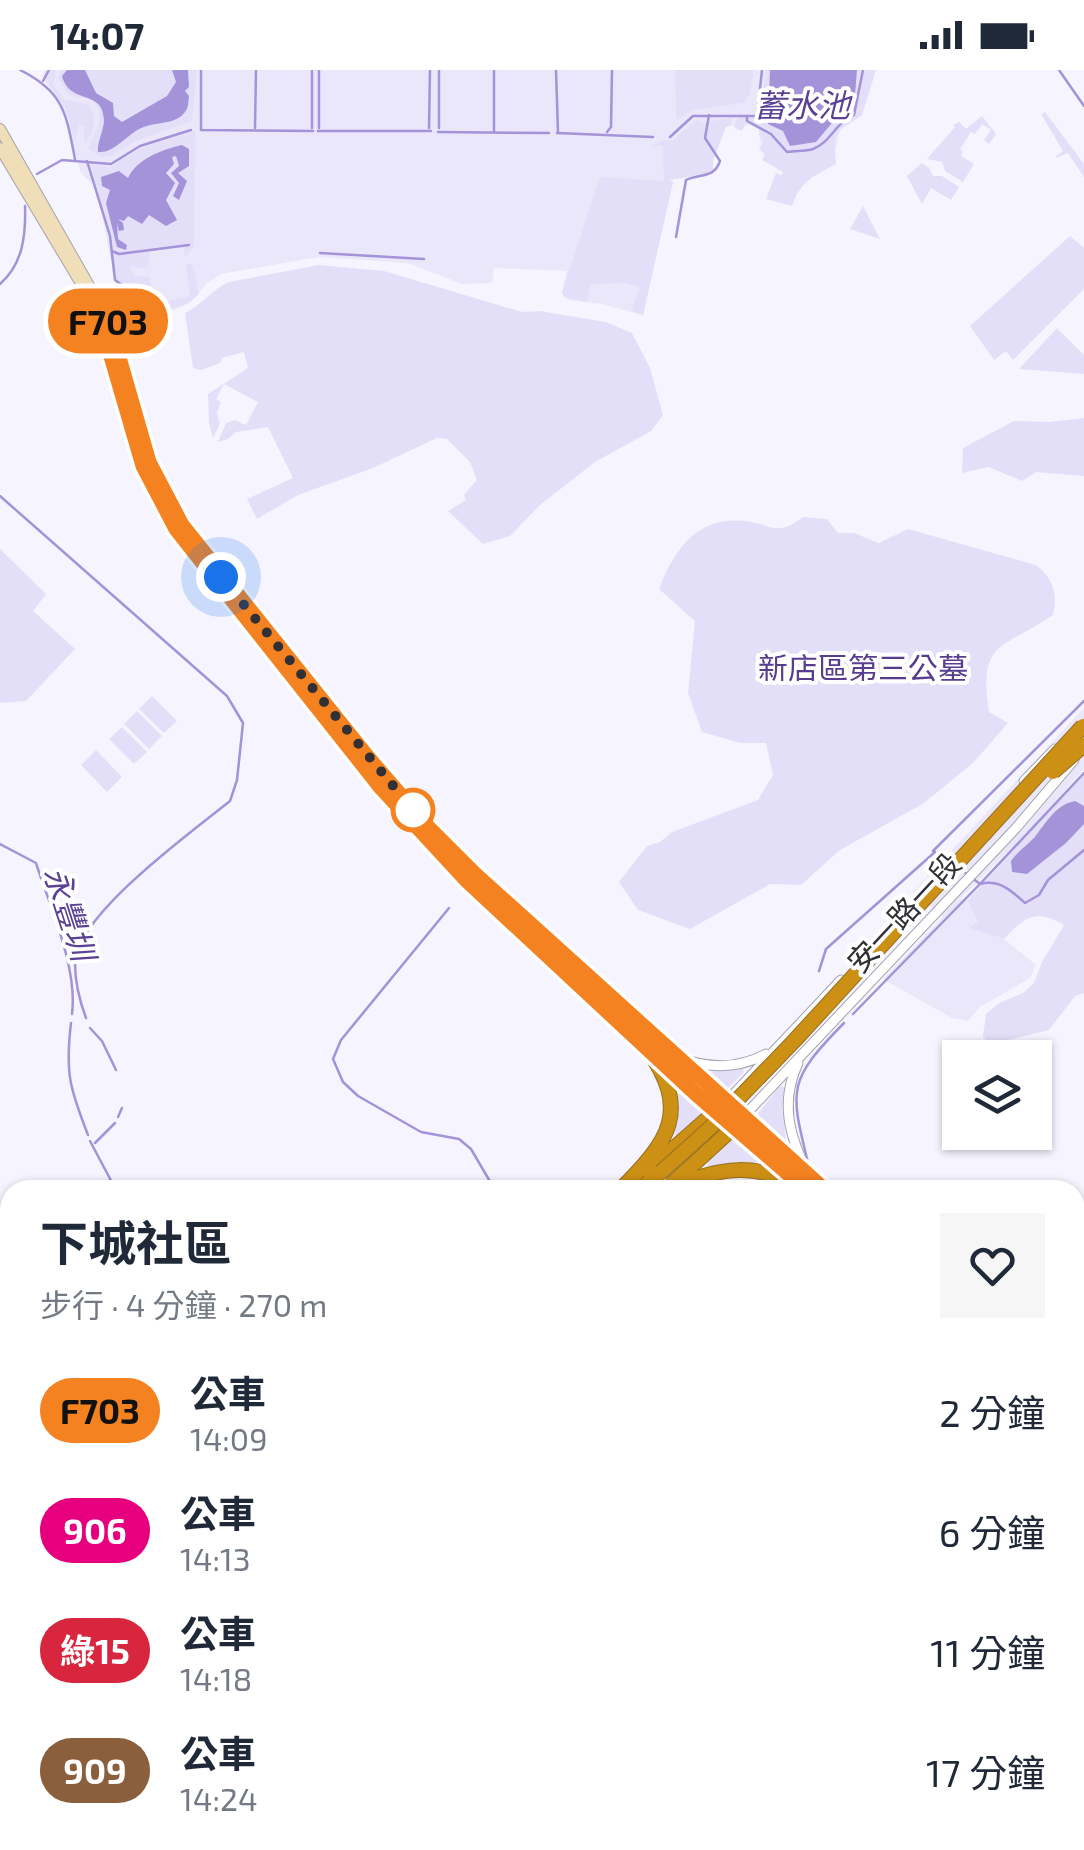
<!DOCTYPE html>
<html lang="zh-TW">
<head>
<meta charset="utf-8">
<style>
	:root { --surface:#fff; --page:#f6f6f7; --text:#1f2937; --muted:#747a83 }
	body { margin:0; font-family:"Exo 2","Noto Sans TC",sans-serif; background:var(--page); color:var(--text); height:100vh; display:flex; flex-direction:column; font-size:38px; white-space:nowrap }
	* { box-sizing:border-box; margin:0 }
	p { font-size:32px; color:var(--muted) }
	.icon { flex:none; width:55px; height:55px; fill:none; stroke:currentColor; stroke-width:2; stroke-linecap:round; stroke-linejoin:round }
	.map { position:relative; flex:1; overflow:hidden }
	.drawer { position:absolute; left:0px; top:1110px; width:1085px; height:670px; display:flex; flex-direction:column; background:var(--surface); border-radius:30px 30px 0 0; box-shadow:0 2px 8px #0004 }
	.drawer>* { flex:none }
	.badge { padding:0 20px; border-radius:32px; font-size:35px; line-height:65px }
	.fabs { position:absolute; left:942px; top:970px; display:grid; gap:20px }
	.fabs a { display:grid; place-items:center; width:110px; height:110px; border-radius:0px; background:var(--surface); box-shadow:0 2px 8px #0004; font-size:50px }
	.you { position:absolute; width:50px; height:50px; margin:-25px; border:8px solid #fff; border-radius:50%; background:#1a73e8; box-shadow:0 0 0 15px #1a73e833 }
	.map>.badge { position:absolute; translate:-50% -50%; box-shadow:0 0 0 5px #fff }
	.round { display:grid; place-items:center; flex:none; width:105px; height:105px; border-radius:0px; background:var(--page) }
	.headline { display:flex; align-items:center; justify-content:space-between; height:170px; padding:0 40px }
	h1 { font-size:48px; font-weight:700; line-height:75px }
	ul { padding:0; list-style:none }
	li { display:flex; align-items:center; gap:30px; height:120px; padding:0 40px }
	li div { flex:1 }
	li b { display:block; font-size:38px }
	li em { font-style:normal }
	li .badge { min-width:110px; font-weight:700; text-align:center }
	.status { display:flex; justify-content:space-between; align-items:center; height:70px; padding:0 50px; background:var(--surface); direction:ltr }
	.status svg { height:28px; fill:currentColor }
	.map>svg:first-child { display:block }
	.built { fill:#ebe7fa }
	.green { fill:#e4dff9 }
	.water { fill:#a493d9 }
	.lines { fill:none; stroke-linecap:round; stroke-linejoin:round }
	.stream { stroke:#a493d9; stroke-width:2.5 }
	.minor-casing { stroke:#a4a2ac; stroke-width:10 }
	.tertiary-casing { stroke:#a4a2ac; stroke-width:11 }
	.secondary-casing { stroke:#a4a2ac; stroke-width:12 }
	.motorway-casing { stroke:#966f20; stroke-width:16 }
	.minor { stroke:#fff; stroke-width:8 }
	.tertiary { stroke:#fff; stroke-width:9 }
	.secondary { stroke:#f0deb8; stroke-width:10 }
	.motorway { stroke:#cc9014; stroke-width:14 }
	.tram { stroke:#646369; stroke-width:2.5 }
	.motorway-bridge-casing { stroke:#966f20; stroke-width:16; stroke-linecap:butt }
	.motorway-bridge { stroke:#cc9014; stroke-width:14 }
	.line-casing { stroke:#fff; stroke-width:22 }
	.line { stroke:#f58220; stroke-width:15 }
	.walk { stroke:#313135; stroke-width:10; stroke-dasharray:0 18 }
	.stop-dot { fill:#fff; stroke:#f58220; stroke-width:5 }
	.labels { text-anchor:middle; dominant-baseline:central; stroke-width:8; stroke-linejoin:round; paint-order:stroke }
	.park-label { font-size:30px; fill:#573c8f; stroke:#fff }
	.street-label { font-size:30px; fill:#313135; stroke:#fff }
	.water-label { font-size:32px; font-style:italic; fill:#5b4094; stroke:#fff }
</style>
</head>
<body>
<div class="status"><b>14:07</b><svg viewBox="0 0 49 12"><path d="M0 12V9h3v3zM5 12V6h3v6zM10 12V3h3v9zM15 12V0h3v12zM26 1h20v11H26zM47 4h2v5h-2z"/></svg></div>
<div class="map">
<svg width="1084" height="1780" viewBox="0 0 1084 1780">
	<rect width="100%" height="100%" fill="#f6f4ff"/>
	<!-- built -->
	<g class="built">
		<path d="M45,0H875L861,46L840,60L833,91L784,101L763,83L757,55L726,56L713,90V103L670,110L673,112L643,245L601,234L568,230L562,222L567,201L494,198L492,213L462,214L408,193L319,187L221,204L207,213L191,232L175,240L149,238L115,212L102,144L93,115L81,103L65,47L42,6Z"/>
		<path d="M1084,638V699L1042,747L957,832L962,829L967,831L978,851L970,858L1004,869L1036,895L1030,908L980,937L968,951L952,948L883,909L943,847L913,822Z"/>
		<path d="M115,1770H257L265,1780H104Z"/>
		<path d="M895,1770H1064L1067,1780H897L892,1775Z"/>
	</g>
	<!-- green -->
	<g class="green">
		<path d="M51,0H56L53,15L65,30L87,34C98,45 95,61 85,73L84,56L79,55L75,73L65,36L46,10Z"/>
		<path d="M62,0H197L192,51L135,71L111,86L100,87L88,78C95,64 108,44 92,31C85,26 75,28 68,24L58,8Z"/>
		<path d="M675,0H754L750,24L743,33L693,40L676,50Z"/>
		<path d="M766,0H876L862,45L840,59L834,70L836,94C813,107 801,110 792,136L766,129L776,103L782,105L783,102L762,90L765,84L759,79L764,69L759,65L761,60L746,53L742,61L734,58L738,47L761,46Z"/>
		<path d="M1045,42L1084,94V107L1068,83L1057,88L1056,86L1063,81L1041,44Z"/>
		<path d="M982,46L996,64L989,74L984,70L991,60L982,54L975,64L971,62L960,79L963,82L961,86L974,94L963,112L945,101L942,92L927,89L955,57L953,55L959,52L966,59Z"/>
		<path d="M733,47L730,56L726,57L713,90V103L669,110L673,112L643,245L631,241L640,218L627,213L591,214L587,232L564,227L562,222L600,107L664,111L663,76H652L663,70H673L696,50L704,53Z"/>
		<path d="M195,61L194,177L185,187L183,176L150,181L148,198L130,197L134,206L149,207L157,234L190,226L186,194H192L199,224C170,251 139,237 115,212L112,173L90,94L111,97L141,78Z"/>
		<path d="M922,93L929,98L933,106H942L959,117L951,130L931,118L922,134L907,106Z"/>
		<path d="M863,136L880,169L850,159Z"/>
		<path d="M1070,166L1084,178V219L1013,290L1006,281L994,290L970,256Z"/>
		<path d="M319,195L384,201L522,242L540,241L606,252L632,263L650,298L663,345L651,361L595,392L540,435L510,466L483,474L448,441L466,430L464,425L477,410L470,392L447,369L437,368L373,398L298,425L257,449L247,429L293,408L268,357L236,362L228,369L218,372L226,353L235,350L246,355L258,332L224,314L216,329L221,332L217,343L220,354L213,368L209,353L208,324L248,298L244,282L222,288L220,293L201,300L193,298L185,243C202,235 212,219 229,212Z"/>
		<path d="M1057,258L1084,285V304L1019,299Z"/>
		<path d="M1084,348V406L1036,402L1022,411L988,397L962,403L963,378L1014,351L1049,352Z"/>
		<path d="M803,447L827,449L838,463H854L879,473L908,459L1036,495C1053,509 1058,523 1053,545C1002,580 978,570 989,642L1008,653L973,693L924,733L840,780L801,815L770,814L690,859L638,840L619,812L647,776L660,772L672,762L758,730L773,705L766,673H740L702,662L688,623L695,551L659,519C674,480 697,446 744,451C773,454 775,468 803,447Z"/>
		<path d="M0,479L46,524L33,541L75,579L26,631L0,633Z"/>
		<path d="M152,626L177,651L164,663L139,639Z"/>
		<path d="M137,641L162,666L149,679L124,654Z"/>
		<path d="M122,657L147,682L134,694L109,669Z"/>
		<path d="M96,680L122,707L107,722L81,695Z"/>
		<path d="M1084,704V923L1075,926L1049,960L988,975L983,966L986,944L999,933L1023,923L1034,913L1042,892L1064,855C1035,839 1026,846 1004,869L969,858L978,851L967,831Z"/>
		<path d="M742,998L744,1002L728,1018L707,1002Z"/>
		<path d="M780,1016L786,1018L782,1039L786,1071L756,1046Z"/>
		<path d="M680,1022L705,1042L678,1068L674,1063L677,1041L675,1027Z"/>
		<path d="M731,1068L760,1092L708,1096L707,1091Z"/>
		<path d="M0,1213L10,1216V1306L0,1303Z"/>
		<path d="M0,1321L10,1325V1380L0,1367Z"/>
		<path d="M0,1412C11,1441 13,1464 0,1492Z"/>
		<path d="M1075,1688L1084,1715V1780H1075L1072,1770H1075Z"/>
		<path d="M985,1770H1047L1048,1780H987Z"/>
	</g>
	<!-- water -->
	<g class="water">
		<path d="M67,0H85L96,23L113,33L114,46L122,52L167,26L176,12L172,0H188L189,17L185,21L189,26C188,32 189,37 185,42C176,54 159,52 147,56C129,60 116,84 98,82C97,71 104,61 104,50C103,18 70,36 62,6Z"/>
		<path d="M770,0H857L854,37L837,47L816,72L790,76L783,61L768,54Z"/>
		<path d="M182,75L189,79V96L178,103L187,111L179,130L173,126L179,113L171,103L179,96L176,86L172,87L174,94L166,103L175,113L166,130L177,150L166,156L149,145L142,154L128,146L124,151L118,149L123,153L124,160L119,161L117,153L118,169L127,175L126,180L117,177L106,133L110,120L102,116L101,107L119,101L128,108C137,89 161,80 182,75Z"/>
		<path d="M1075,731L1084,736V754L1066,773L1027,804L1012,802L1011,791C1017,782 1026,776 1034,768C1046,753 1055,735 1075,731Z"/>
	</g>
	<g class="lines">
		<!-- stream -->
		<g class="stream">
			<path d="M20,0C64,22 66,43 75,89"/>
			<path d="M201,0V60L313,61"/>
			<path d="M439,0V58"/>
			<path d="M494,0V62"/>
			<path d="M556,0L558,63"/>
			<path d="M1059,0L1084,36"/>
			<path d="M43,11L49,0"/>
			<path d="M747,46V51L771,64L787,82C796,80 804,82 813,79C830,73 836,52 854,45L863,0"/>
			<path d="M255,58L256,0"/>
			<path d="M312,58V0"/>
			<path d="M319,58V0"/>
			<path d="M429,58L430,0"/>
			<path d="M318,61H431"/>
			<path d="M438,62L549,63"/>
			<path d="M607,62L611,57L612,0"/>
			<path d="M557,63L653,67"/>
			<path d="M670,67L693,46H757L762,0"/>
			<path d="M87,91L110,166L115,210L133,223L155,220"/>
			<path d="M37,104L62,90L111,94L140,76L191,60"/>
			<path d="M676,167L686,110C700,103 714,109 720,91L705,68L709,45"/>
			<path d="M112,181L119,184L189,175"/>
			<path d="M320,183L424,189"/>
			<path d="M0,214C23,194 26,165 25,136"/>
			<path d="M0,426L227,626L243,653L237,710L230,731C193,761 76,845 75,893C75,910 80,932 86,948"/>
			<path d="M0,774L36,793C50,837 78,898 72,944"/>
			<path d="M933,781L1084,631"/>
			<path d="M959,798L980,814L1084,703"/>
			<path d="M449,838L341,970L333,989L343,1012L358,1026L421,1062L459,1069L471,1079L495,1120"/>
			<path d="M819,901L826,879L935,782"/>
			<path d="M853,944L980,814C999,809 1012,821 1025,833L1039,825L1048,810L1084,780"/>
			<path d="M71,953C65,1003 70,1019 88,1065"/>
			<path d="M90,958L102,971L116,1000"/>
			<path d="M118,1047L122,1038"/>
			<path d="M90,1071L116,1120"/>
			<path d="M95,1073L115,1053"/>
			<path d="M809,1097C790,1019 786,1012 844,953"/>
			<path d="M0,1175L10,1181"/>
			<path d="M0,1584L10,1574"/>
		</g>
		<!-- minor casing -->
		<g class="minor-casing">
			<g id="minor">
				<path d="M1075,1419L1084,1424"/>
				<path d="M1075,1440L1084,1436"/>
				<path d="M707,1780L709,1770"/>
			</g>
		</g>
		<!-- tertiary casing -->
		<g class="tertiary-casing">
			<g id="tertiary">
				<path d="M1024,711L1055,679"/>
				<path d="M680,988C710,999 738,999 766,984"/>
				<path d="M798,993C780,1032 789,1065 807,1102"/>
				<path d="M726,1032L841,910"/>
				<path d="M743,1047L1016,758L1074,690"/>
				<path d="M1075,1161L1084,1158"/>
				<path d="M1075,1223L1084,1214"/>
			</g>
		</g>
		<!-- secondary casing -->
		<g class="secondary-casing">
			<g id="secondary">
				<path d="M0,59L108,249L149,392L181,455L195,475L428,757L554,878L825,1120"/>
				<path d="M0,78L86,222"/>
				<path d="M138,380L161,433"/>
				<path d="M186,473L381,718L466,811L715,1042L795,1110"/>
				<path d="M1075,1278L1084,1285"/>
				<path d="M1075,1575L1084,1574"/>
				<path d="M1075,1586L1084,1585"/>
				<path d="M294,1780L307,1770"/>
				<path d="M323,1780L337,1770"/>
				<path d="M856,1780L859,1770"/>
				<path d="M864,1780L868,1770"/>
			</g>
		</g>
		<!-- motorway casing -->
		<g class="motorway-casing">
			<g id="motorway">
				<path d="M648,1101L715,1042"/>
				<path d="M673,1113L733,1058"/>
				<path d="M620,1120C669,1071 692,1041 646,977"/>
				<path d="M639,1120L661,1102"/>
				<path d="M669,1120C717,1096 759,1091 806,1120"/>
				<path d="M0,1147L10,1158"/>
				<path d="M0,1203L10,1205"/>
				<path d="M0,1311L10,1314"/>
				<path d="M0,1378L10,1392"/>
				<path d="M0,1401L10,1419"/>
				<path d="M0,1502L10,1484"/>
				<path d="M0,1552L10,1540"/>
			</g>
		</g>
		<!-- minor -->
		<use href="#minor" class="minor"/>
		<!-- tertiary -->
		<use href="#tertiary" class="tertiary"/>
		<!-- secondary -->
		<use href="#secondary" class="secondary"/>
		<!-- motorway -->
		<use href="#motorway" class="motorway"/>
		<!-- tram -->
		<g class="tram">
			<path d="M1075,1208L1084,1202"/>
			<path d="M303,1780L316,1770"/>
		</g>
		<!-- motorway-bridge casing -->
		<g class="motorway-bridge-casing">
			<g id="motorway-bridge">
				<path d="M1053,702L1084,675"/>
				<path d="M661,1102L711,1057L795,970L1083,656"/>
			</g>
		</g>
		<!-- motorway-bridge -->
		<use href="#motorway-bridge" class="motorway-bridge"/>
	</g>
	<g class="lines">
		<!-- line casing -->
		<g class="line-casing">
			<path id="line" d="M807,1120L696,1024L466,810L381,718L176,459L143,396L101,252L108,249L149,392L182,455L366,685L428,757L474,803L825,1120"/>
		</g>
		<!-- line -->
		<use href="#line" class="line"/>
		<!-- walk -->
		<path class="walk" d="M221,507L418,746L413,740"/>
	</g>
	<!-- markers -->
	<circle class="stop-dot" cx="413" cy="740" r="20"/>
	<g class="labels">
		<!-- park labels -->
		<g class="park-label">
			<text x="863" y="597">新店區第三公墓</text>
		</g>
		<!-- street labels -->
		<g class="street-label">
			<text transform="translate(903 842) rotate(-47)">安一路一段</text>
		</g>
		<!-- water labels -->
		<g class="water-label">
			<text x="802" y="34">蓄水池</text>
			<text transform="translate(71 843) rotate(72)">永豐圳</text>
		</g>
	</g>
</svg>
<div class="fabs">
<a><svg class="icon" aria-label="layers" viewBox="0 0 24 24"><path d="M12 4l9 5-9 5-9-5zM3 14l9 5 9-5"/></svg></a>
</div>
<div class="you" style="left:221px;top:507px"></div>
<b class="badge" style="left:108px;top:251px;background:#f58220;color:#111">F703</b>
<section class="drawer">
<div class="headline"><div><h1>下城社區</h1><p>步行 · 4 分鐘 · 270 m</p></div><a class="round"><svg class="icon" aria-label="heart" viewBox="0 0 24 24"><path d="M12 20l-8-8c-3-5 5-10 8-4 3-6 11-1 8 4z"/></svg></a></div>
<ul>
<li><span class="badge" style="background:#f58220;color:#111">F703</span><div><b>公車</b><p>14:09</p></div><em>2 分鐘</em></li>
<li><span class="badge" style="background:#e6007e;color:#fff">906</span><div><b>公車</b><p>14:13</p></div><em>6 分鐘</em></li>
<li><span class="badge" style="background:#d7263d;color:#fff">綠15</span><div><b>公車</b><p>14:18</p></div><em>11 分鐘</em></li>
<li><span class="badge" style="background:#8b5e3c;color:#fff">909</span><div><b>公車</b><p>14:24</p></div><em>17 分鐘</em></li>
</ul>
</section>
</div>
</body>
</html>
